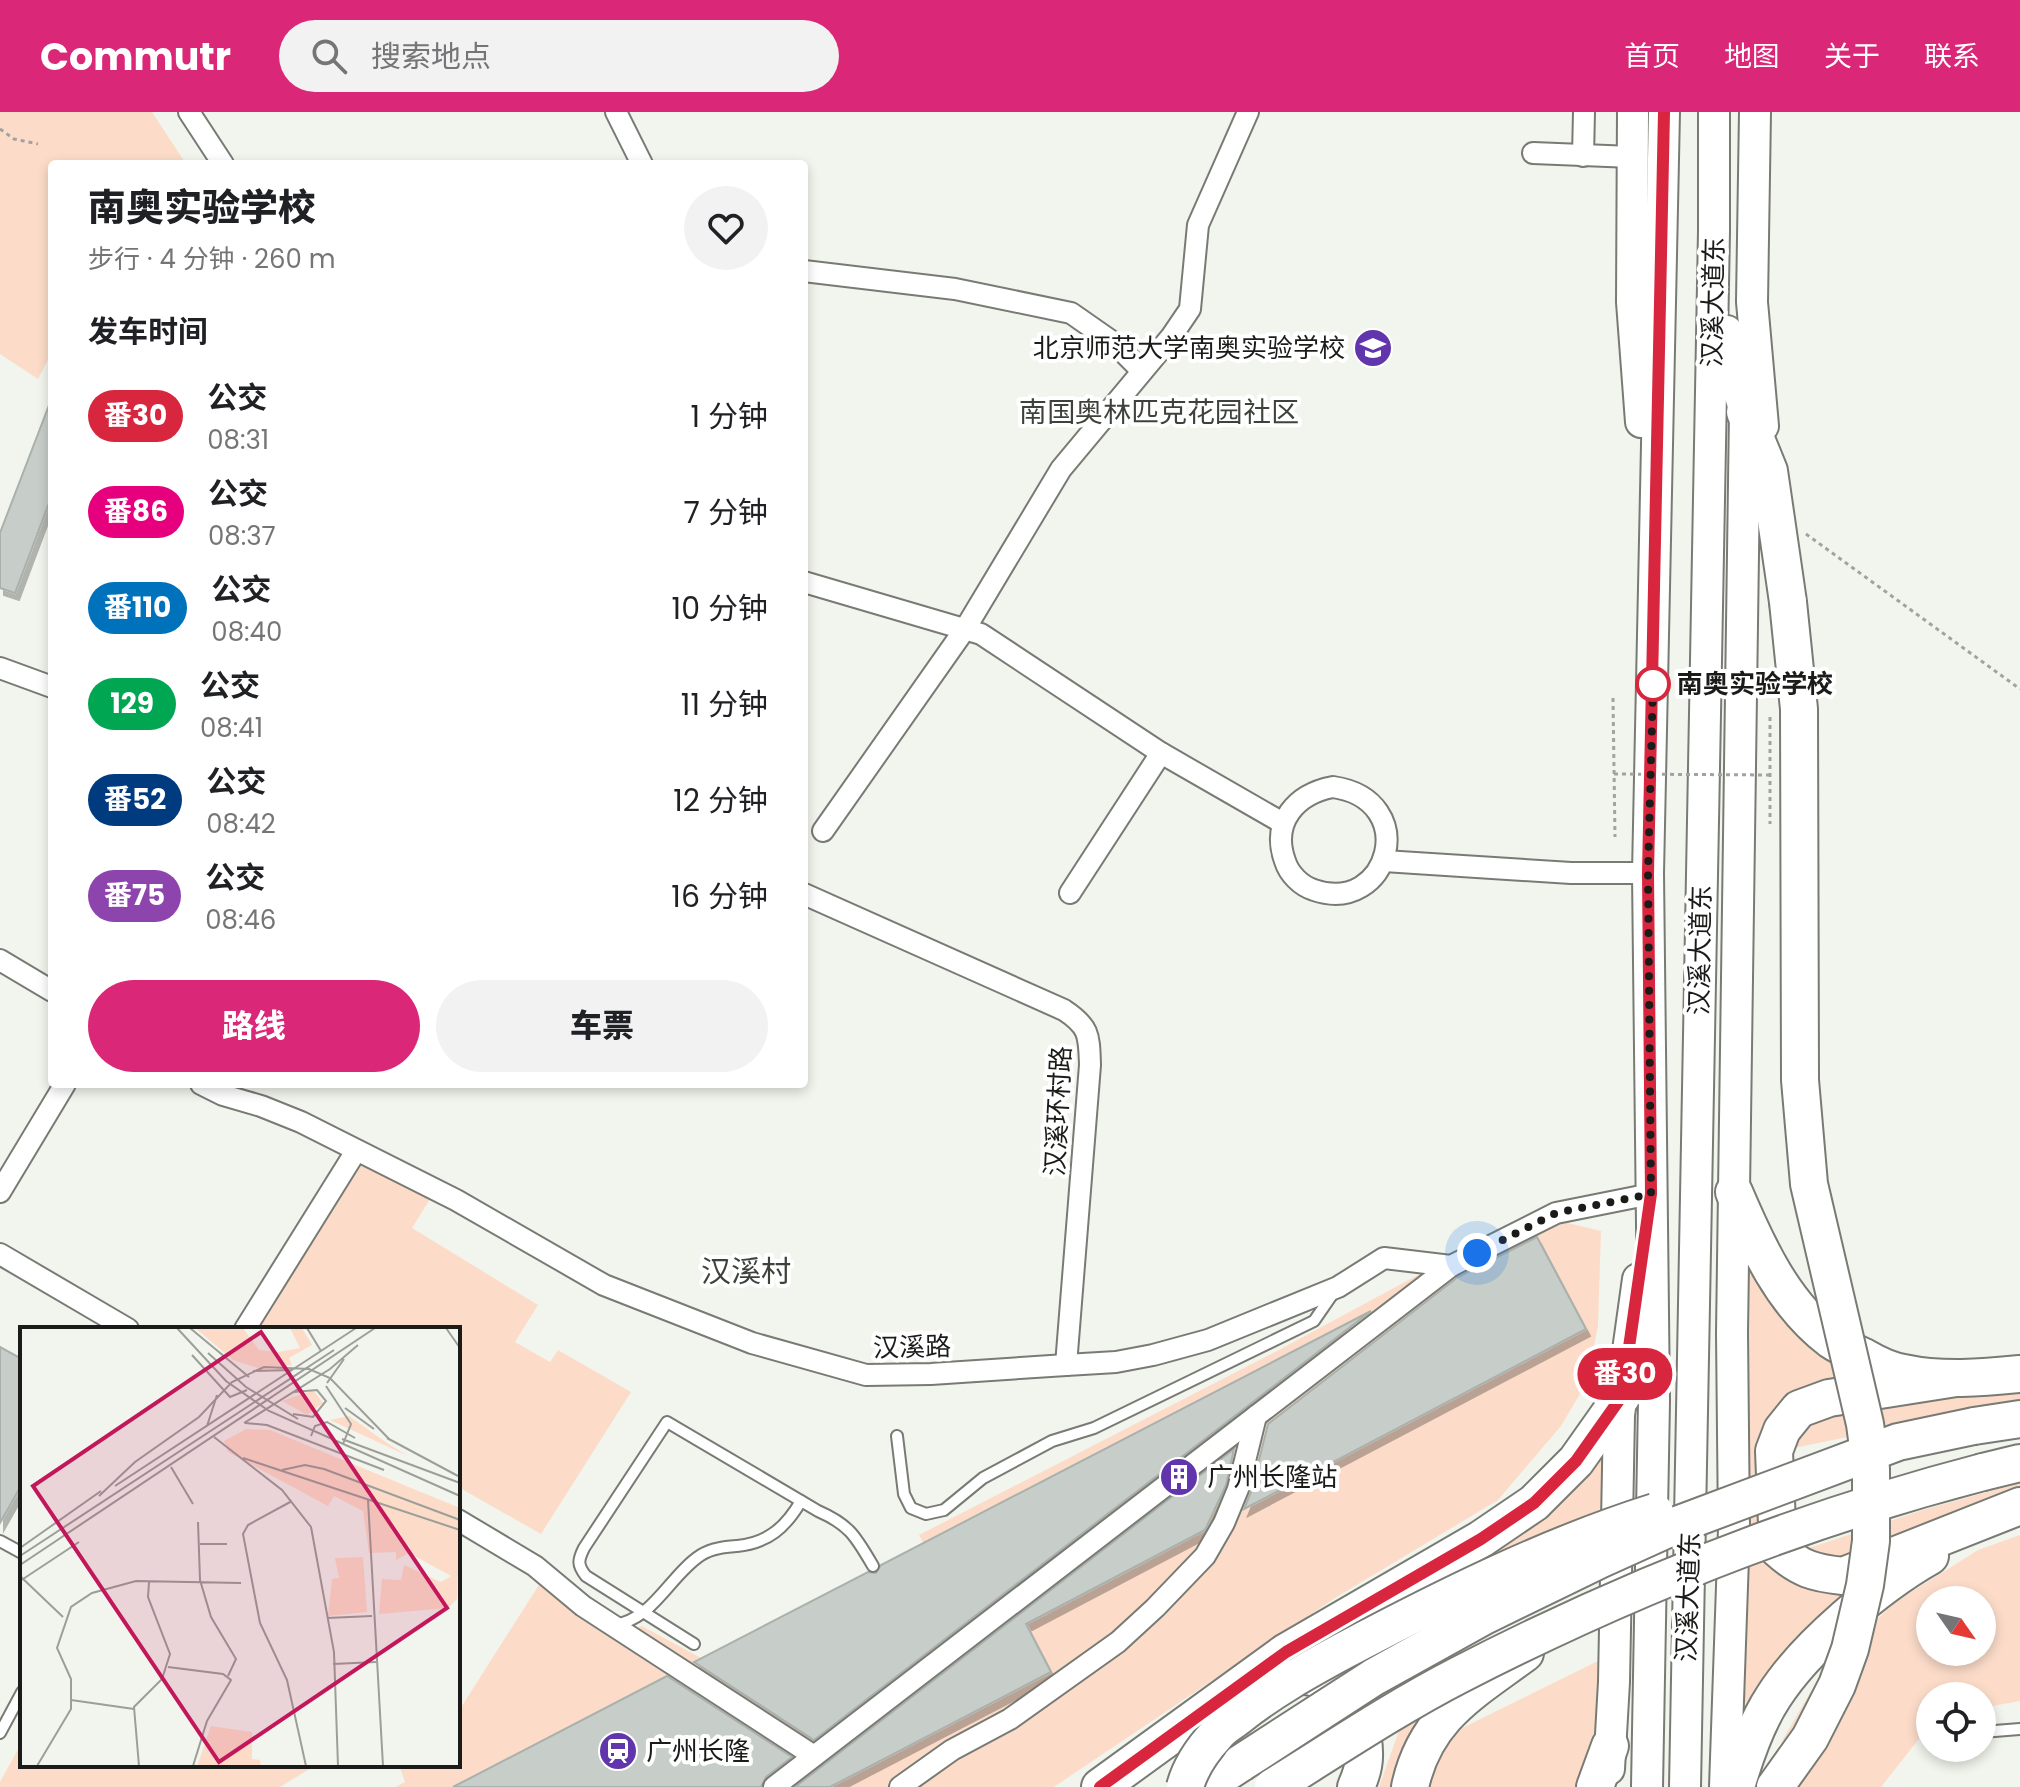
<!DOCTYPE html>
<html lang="zh">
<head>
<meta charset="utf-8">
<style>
	:root { --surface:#fff; --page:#f2f2f2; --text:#202124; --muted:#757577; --accent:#db2777 }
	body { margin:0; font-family:Poppins,"Noto Sans SC",sans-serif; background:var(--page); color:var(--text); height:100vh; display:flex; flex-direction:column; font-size:30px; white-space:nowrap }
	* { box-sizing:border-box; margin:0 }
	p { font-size:26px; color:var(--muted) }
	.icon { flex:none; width:44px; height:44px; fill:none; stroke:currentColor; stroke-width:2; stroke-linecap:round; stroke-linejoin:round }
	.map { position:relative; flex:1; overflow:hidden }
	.sheet { position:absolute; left:48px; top:48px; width:760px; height:928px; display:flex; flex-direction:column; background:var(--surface); border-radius:8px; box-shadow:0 4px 12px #0003 }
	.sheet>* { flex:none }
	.badge { padding:0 16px; border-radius:26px; font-size:28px; line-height:52px }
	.needle { width:52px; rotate:124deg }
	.controls { position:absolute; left:1916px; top:1474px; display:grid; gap:16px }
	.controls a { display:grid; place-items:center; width:80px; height:80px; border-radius:50%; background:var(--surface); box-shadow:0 4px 12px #0003; font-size:40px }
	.you { position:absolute; width:40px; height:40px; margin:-20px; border:6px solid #fff; border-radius:50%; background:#1a73e8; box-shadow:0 0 0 12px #1a73e833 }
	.map>.badge { position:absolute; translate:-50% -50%; box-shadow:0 0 0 4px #fff }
	h2 { padding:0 40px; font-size:30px; line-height:72px }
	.round { display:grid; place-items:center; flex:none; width:84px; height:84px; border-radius:42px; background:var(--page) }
	.headline { display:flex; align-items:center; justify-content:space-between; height:136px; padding:0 40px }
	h1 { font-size:38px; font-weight:800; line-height:60px }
	.primary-button { display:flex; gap:16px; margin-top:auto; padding:16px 40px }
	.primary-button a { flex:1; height:92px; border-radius:48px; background:var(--accent); color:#fff; font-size:32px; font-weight:800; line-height:92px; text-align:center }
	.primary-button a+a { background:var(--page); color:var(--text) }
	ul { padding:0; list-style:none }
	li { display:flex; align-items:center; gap:24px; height:96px; padding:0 40px }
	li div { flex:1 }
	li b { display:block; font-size:30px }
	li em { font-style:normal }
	li .badge { min-width:88px; font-weight:700; text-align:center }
	header { display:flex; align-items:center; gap:48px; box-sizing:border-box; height:112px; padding:0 40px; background:var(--accent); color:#fff }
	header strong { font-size:38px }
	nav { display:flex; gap:44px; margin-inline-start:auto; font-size:28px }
	.search { width:560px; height:72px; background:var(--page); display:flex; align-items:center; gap:20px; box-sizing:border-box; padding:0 28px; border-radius:44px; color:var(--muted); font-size:30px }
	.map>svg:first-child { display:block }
	.green { fill:#fcdcc9; fill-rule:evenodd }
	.building { fill:#c7cec9; stroke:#aab1ac; stroke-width:2; filter:url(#shadow) }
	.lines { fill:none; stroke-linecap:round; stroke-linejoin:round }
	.lane-casing { stroke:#787b74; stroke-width:14 }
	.street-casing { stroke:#787b74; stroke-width:24 }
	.primary-casing { stroke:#787b74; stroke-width:34 }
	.highway-casing { stroke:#787b74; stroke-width:40 }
	.path { stroke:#a1a39e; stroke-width:3; stroke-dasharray:4 4; stroke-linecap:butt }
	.lane { stroke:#fff; stroke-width:10 }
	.street { stroke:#fff; stroke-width:20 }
	.primary { stroke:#fff; stroke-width:30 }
	.highway { stroke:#fff; stroke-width:36 }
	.highway-bridge-casing { stroke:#787b74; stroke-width:40; stroke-linecap:butt }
	.path-bridge { stroke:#a1a39e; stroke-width:3; stroke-dasharray:4 4; stroke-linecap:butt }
	.highway-bridge { stroke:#fff; stroke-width:36 }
	.line-casing { stroke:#fff; stroke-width:18 }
	.line { stroke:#d7263d; stroke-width:12 }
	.walk { stroke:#1b1c1a; stroke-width:8; stroke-dasharray:0 14.4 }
	.stop-dot { fill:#fff; stroke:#d7263d; stroke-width:4 }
	.labels { text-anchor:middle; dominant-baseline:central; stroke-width:8; stroke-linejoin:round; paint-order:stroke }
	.street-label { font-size:26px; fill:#1b1c1a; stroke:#fff }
	.poi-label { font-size:26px; fill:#1b1c1a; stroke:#fff; text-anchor:start }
	.stop-label { font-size:26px; font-weight:bold; fill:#1b1c1a; stroke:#fff; text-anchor:start }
	.neighbourhood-label { font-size:28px; fill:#3f423b; stroke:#fff }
	.quarter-label { font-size:30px; fill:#3f423b; stroke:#fff }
	.inset-road { fill:none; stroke:#9c9e99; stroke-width:2 }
	.view { fill:#c2185b; fill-opacity:0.15; stroke:#c2185b; stroke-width:4 }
	.inset-edge { fill:none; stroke:#1b1c1a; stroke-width:4 }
</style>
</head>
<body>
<header>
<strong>Commutr</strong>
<div class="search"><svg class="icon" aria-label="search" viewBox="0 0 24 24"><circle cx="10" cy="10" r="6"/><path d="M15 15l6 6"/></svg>搜索地点</div>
<nav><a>首页</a><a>地图</a><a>关于</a><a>联系</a></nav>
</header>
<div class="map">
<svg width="2020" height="1675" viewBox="0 0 2020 1675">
	<defs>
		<filter id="shadow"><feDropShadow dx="4" dy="7" stdDeviation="0" flood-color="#0004"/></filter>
	</defs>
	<rect width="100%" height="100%" fill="#f2f5ed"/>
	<!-- green -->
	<g class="green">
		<path d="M0,0H152L186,52H52V240L38,267L0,242Z"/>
		<path d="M363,1050L430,1087L412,1116L538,1193L515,1230L550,1250L558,1238L631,1280L541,1422L458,1375V1217H257Z"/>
		<path d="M1531,1102L1601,1119L1598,1214L1587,1270L1561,1314L1498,1388L1335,1486L1054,1675H396L405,1670L399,1653H458V1600L542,1468L621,1521L642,1514L769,1583L952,1483L919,1423L1277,1239Z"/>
		<path d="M1745,1135L1877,1266L1787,1288L1768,1442L1842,1473L1841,1494L1754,1601L1737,1600Z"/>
		<path d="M2020,1273V1289L1780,1339L1812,1300Z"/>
		<path d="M1595,1340L1607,1343L1610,1393L1444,1467Z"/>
		<path d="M2020,1371V1387L1852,1454L1797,1440L1926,1397Z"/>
		<path d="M2020,1423V1589L1982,1596V1584H1930V1613L1881,1675H1767L1783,1627L1821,1562L1894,1491L1978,1438ZM1930,1488H1982V1540H1930Z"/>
		<path d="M1602,1547L1600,1623L1585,1675H1426L1444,1625Z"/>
		<path d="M1439,1592L1396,1675H1379L1401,1613Z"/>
		<path d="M22,1630V1653H316L280,1675H0V1670Z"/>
	</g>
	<!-- building -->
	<g class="building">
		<path d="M51,288L52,383L15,481L0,476V421Z"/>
		<path d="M1537,1125L1586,1217L1244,1397L1251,1380L1268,1312L1458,1165Z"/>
		<path d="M1371,1199L814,1628L694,1550L868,1460L876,1461L881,1453Z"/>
		<path d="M0,1235L22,1247V1372L0,1411Z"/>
		<path d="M1234,1337L1226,1373L1205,1418L1026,1512L1051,1560L830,1675H795Z"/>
		<path d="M667,1564L792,1645L766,1665L761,1675H453Z"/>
	</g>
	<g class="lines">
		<!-- lane casing -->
		<g class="lane-casing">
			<g id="lane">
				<path d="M897,1324L904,1382L911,1396L926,1402L944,1398L983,1366L1052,1329L1094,1316L1314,1209L1334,1180"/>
				<path d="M0,1429L22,1441"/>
				<path d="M614,1513C653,1508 670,1463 701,1443C712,1436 725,1435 737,1434C768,1431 786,1415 801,1389"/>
				<path d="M694,1532L586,1464C577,1453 578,1448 584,1436L667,1310L818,1399C850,1413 856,1425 873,1454"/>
				<path d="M1982,1620L2020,1617"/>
				<path d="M0,1621L22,1580"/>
			</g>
		</g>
		<!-- street casing -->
		<g class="street-casing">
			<g id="street">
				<path d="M189,0L223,52"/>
				<path d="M616,0L642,52"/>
				<path d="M1533,41L1632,45"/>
				<path d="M1583,44L1584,0"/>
				<path d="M804,159L955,177L1071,201L1114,231L1142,259"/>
				<path d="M804,470L981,522L1161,641L1281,710"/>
				<path d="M0,556L52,575"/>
				<path d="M1333,675C1422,688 1389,804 1314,778C1301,774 1289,762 1285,749C1271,710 1296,682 1333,675Z"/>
				<path d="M823,719L965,517L1061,357L1171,225L1190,197L1198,113L1248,0"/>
				<path d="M1384,749L1571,761H1648"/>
				<path d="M1070,781L1161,641"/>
				<path d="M804,782L1064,898C1090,915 1089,924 1090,953L1066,1253"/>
				<path d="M0,848L52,879"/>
				<path d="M201,972L223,983L261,994L301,1010L456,1088L604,1173L752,1231L866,1263L931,1262L1066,1253L1116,1250L1153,1243L1208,1228L1338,1175L1384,1146L1451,1154L1556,1101L1651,1082"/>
				<path d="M0,1080L65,972"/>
				<path d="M0,1142L128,1217"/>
				<path d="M245,1217L356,1039"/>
				<path d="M458,1408L535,1454L583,1494L814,1644"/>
				<path d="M774,1675L1451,1154"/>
				<path d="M900,1675L952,1638L1010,1607L1118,1530L1155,1496L1205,1444L1224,1411L1238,1377L1256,1304"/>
			</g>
		</g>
		<!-- primary casing -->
		<g class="primary-casing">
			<g id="primary">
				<path d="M1633,0L1632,190L1641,310"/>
				<path d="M1755,0L1752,190L1763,314"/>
				<path d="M1609,1657L1614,1570L1619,1303L1638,1167"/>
				<path d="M1647,1675L1654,1289L1648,761L1664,0"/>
				<path d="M1685,1675L1714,119V0"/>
				<path d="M1725,1675L1734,1417L1732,1221L1745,300L1731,255L1727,219"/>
			</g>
		</g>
		<!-- highway casing -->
		<g class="highway-casing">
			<g id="highway">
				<path d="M1745,300L1769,359L1788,490"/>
				<path d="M1734,1080C1757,1134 1783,1192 1831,1228C1841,1235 1853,1240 1864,1245C1876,1252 1890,1259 1904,1261C1941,1269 1982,1266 2020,1262"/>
				<path d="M1956,1266L1829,1286L1799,1297L1782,1318L1774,1339L1778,1437C1800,1457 1814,1461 1843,1464L2020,1394"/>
				<path d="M1974,1314L2020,1307"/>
				<path d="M1983,1360L2020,1351"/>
				<path d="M1278,1569C1326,1547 1366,1599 1364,1645C1364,1655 1360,1666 1356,1675"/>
				<path d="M1100,1675L1286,1540L1481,1427L1534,1391L1576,1349L1622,1284"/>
				<path d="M1204,1675L1241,1651"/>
				<path d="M1410,1675C1425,1605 1471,1581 1525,1541"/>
				<path d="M1595,1675L1610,1634"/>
				<path d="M1736,1675C1745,1644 1756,1611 1774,1584C1806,1534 1879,1473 1930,1444"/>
			</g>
		</g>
		<!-- path -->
		<g class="path">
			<path d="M0,17L14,27L38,32"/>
			<path d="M1806,422L2020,577"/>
			<path d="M1613,586L1615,725"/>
			<path d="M1770,605V712"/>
		</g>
		<!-- lane -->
		<use href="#lane" class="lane"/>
		<!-- street -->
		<use href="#street" class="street"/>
		<!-- primary -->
		<use href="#primary" class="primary"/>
		<!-- highway -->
		<use href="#highway" class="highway"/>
		<!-- highway-bridge casing -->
		<g class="highway-bridge-casing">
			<g id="highway-bridge">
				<path d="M1241,1651L1374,1565L1484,1504L1601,1447L1674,1414L1898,1330L1974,1314"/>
				<path d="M1185,1675C1190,1656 1203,1637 1216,1623C1222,1615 1232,1610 1239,1604C1272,1578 1306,1559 1343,1539C1443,1486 1547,1434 1655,1400"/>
				<path d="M1273,1675C1334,1637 1395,1596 1459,1563C1626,1477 1802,1407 1983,1360"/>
				<path d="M1775,1675L1810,1626L1837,1573L1850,1537L1865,1473L1871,1429V1357L1865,1312L1809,1072L1800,968L1799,597L1788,490"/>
			</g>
		</g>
		<!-- path-bridge -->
		<path class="path-bridge" d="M1614,662L1770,663"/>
		<!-- highway-bridge -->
		<use href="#highway-bridge" class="highway-bridge"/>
	</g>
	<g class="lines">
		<!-- line casing -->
		<g class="line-casing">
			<path id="line" d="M1100,1675L1286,1540L1481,1427L1534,1391L1576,1349L1622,1284L1651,1082L1648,761L1664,0"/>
		</g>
		<!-- line -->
		<use href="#line" class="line"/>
		<!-- walk -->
		<path class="walk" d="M1477,1141L1556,1101L1651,1082L1648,761L1653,572"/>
	</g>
	<!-- icons -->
	<defs>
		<g id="school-disc" transform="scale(2)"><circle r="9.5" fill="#6135ac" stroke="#fff"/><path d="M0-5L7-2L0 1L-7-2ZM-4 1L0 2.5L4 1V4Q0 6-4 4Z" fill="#fff"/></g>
		<g id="building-disc" transform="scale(2)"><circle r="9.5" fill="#6135ac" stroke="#fff"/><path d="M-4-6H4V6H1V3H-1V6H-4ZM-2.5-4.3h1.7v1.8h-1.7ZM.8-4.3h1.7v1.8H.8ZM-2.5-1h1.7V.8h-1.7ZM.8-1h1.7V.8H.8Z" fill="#fff"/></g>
		<g id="station-disc" transform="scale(2)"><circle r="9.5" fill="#6135ac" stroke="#fff"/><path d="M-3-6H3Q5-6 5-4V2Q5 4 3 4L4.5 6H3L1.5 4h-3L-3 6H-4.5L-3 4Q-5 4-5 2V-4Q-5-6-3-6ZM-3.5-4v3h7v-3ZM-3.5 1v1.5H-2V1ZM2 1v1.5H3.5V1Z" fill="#fff"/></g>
	</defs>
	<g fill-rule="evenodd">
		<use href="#school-disc" x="1373" y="236"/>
		<use href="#building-disc" x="1179" y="1365"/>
		<use href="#station-disc" x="618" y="1639"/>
	</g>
	<!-- markers -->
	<circle class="stop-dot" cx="1653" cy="572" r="16"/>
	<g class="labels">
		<!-- street labels -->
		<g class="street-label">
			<text transform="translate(1713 190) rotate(-89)">汉溪大道东</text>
			<text transform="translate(1700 838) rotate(-89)">汉溪大道东</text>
			<text transform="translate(1058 999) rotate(-87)">汉溪环村路</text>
			<text transform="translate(912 1235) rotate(-1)">汉溪路</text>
			<text transform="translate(1688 1485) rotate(-88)">汉溪大道东</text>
		</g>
		<!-- poi labels -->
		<g class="poi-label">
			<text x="1345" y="236" text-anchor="end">北京师范大学南奥实验学校</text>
			<text x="1207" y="1365">广州长隆站</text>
			<text x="646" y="1639">广州长隆</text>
		</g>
		<!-- stop labels -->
		<g class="stop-label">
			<text x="1677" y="572">南奥实验学校</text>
		</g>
		<!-- neighbourhood labels -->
		<g class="neighbourhood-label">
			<text x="1159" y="300">南国奥林匹克花园社区</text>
		</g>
		<!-- quarter labels -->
		<g class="quarter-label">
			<text x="746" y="1159">汉溪村</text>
		</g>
	</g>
	<!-- overview -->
	<g transform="translate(20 1215)">
		<rect width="440" height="440" fill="#f2f5ed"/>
		<path d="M175,1H223L239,23L258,25L280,21L270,1H282L292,18L269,31L272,38L244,43L213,33ZM293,63L303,76L287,88L262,74ZM329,89L367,116L388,129L310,93ZM226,102L250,103L440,181L437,272L428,281L359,287L362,252L381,253L384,238L421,255L431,249L389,226L376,233V225L349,226L343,184L314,169L308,179L208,125L204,114ZM343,230L347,285L308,289L312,252L319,251L315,231ZM191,399L232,405V432L240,433L241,439H177Z" fill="#fcdcc9"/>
		<path class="inset-road" d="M157,1L206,54L249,84L440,169M170,1L229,50M287,1L301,24M426,1L440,21M188,26L226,60L278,92M172,28L210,70L227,63M233,44L272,43M307,56L324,32M306,59L331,97L323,117M273,65L297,63L306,74L293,90L273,87M325,81L354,102M224,96L310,42L338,18M225,96L247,98L364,143M187,99L197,68M291,109L295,99L307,95L335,111M194,110L262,163L291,200L314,325L318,439M367,111L438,149M322,112L440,156M223,131L440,203M151,140L173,177M262,143L285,138L304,142L440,193M95,159L336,1M79,169L115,135L179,90L212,55L244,40L289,42L310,51L370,113M348,173L363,439M272,174L228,198L223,207L240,296L267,353L286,439M178,195L180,253L191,290L216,332L208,349M180,217H207M0,221L81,164M0,229L314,23M0,238L355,1M0,249L43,290M0,254L59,215M307,291L352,289M313,337L356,335M148,340L203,347L211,353L187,394L173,439M51,373L114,382M17,439L51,382V352L37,321L51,280L72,266L116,254L221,256M119,439L114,380L142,352L150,327L128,270L129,255"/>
		<path class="view" d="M241,5L427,281L199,435L13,159Z"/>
		<rect width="440" height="440" class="inset-edge"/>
	</g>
</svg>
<div class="controls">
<a><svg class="needle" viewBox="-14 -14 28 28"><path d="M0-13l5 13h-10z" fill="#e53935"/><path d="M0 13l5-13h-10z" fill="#757577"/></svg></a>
<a><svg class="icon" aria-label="locate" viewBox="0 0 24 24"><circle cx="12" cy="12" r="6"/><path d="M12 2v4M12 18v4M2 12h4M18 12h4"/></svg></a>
</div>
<div class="you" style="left:1477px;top:1141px"></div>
<b class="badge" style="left:1625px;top:1262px;background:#d7263d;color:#fff">番30</b>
<section class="sheet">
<div class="headline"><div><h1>南奥实验学校</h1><p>步行 · 4 分钟 · 260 m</p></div><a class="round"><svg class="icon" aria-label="heart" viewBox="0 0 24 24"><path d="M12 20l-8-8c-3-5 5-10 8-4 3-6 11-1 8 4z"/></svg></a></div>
<h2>发车时间</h2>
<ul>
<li><span class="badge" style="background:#d7263d;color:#fff">番30</span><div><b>公交</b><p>08:31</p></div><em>1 分钟</em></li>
<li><span class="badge" style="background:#e6007e;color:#fff">番86</span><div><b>公交</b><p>08:37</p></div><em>7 分钟</em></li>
<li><span class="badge" style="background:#0072bc;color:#fff">番110</span><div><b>公交</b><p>08:40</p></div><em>10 分钟</em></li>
<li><span class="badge" style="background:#00a651;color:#fff">129</span><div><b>公交</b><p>08:41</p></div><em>11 分钟</em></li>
<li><span class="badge" style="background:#003b80;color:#fff">番52</span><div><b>公交</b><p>08:42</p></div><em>12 分钟</em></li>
<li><span class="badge" style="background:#8e44ad;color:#fff">番75</span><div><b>公交</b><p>08:46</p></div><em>16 分钟</em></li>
</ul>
<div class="primary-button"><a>路线</a><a>车票</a></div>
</section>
</div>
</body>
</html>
